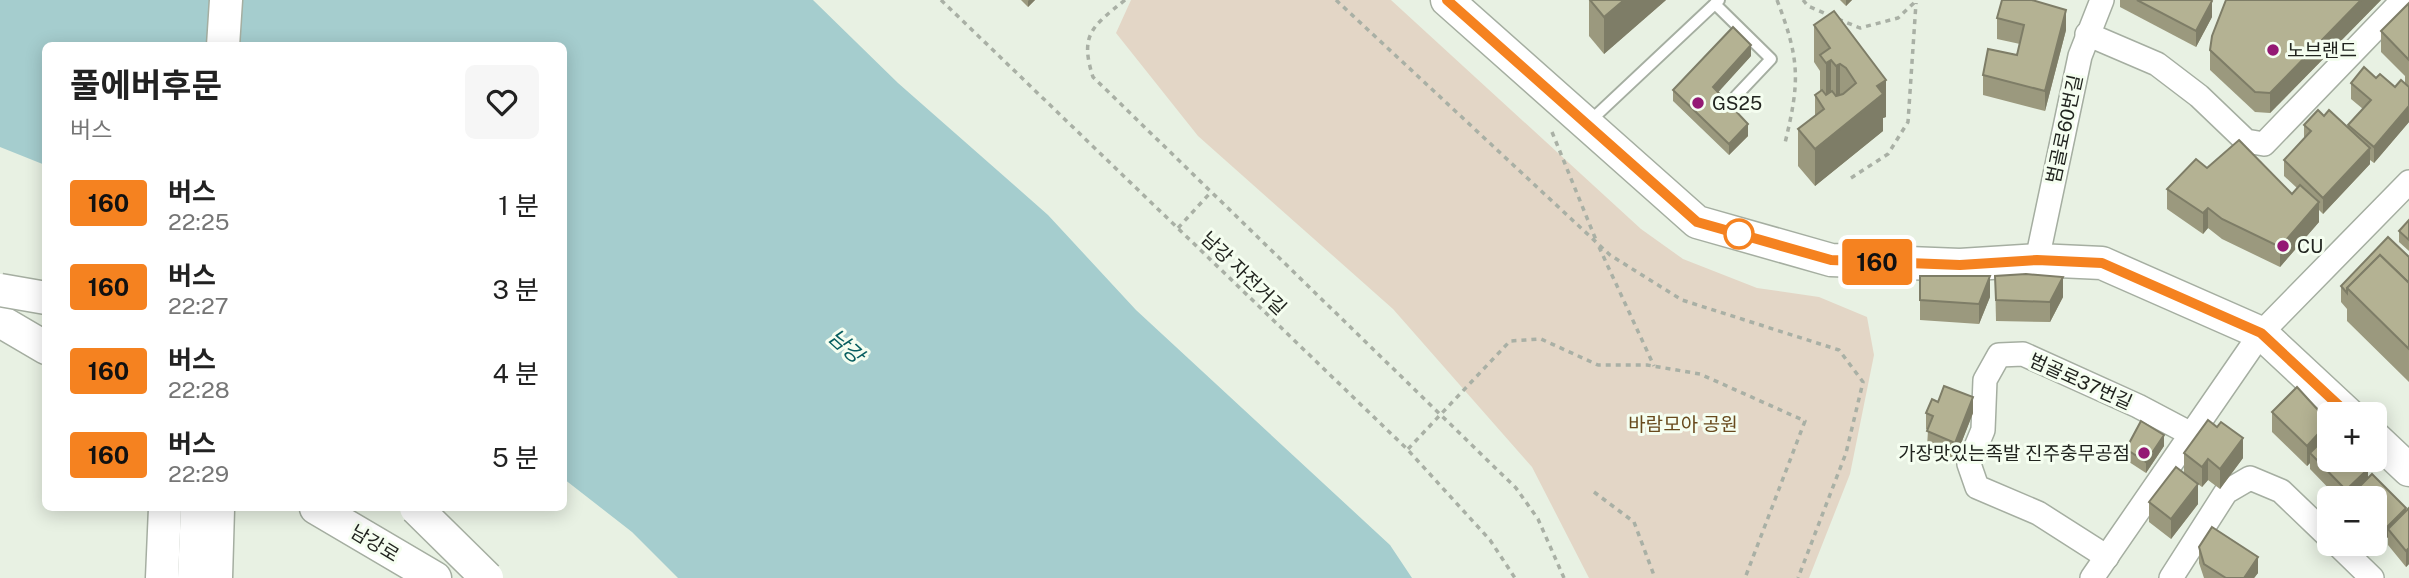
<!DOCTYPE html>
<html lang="ko">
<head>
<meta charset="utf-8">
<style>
	:root { --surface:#fff; --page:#f6f6f6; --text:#222; --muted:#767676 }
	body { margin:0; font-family:"Public Sans","Noto Sans KR",sans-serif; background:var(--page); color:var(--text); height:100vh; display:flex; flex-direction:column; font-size:26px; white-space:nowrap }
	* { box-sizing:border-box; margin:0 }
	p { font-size:23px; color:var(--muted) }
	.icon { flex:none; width:38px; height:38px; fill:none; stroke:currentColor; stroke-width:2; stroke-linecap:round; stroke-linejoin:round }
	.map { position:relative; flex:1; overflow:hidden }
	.panel { position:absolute; left:42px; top:42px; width:525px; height:469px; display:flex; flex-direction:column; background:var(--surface); border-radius:10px; box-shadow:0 4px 18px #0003 }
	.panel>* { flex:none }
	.badge { padding:0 14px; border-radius:5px; font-size:24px; line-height:46px }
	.fabs { position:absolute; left:2317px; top:402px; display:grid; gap:14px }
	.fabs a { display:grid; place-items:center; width:70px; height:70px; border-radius:10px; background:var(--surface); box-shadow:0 4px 18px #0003; font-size:35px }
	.map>.badge { position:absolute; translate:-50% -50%; box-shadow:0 0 0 4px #fff }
	.round { display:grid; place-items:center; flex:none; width:74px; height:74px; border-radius:10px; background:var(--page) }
	.overview { display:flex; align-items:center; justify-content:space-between; height:119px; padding:0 28px }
	h1 { font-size:33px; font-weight:700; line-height:52px }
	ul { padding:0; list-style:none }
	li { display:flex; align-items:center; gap:21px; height:84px; padding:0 28px }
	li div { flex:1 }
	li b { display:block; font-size:26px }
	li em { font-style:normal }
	li .badge { min-width:77px; font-weight:700; text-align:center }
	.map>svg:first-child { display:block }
	.green { fill:#e3d6c6 }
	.water { fill:#a5cdce }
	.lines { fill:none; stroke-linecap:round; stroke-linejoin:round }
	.lane-casing { stroke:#a5aea1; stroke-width:14 }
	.street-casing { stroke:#a5aea1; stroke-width:26 }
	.secondary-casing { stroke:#a5aea1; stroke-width:35 }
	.path { stroke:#a9b0a5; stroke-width:3.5; stroke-dasharray:5 5; stroke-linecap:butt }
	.lane { stroke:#fff; stroke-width:10 }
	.street { stroke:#fff; stroke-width:23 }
	.secondary { stroke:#fff; stroke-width:32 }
	.secondary-bridge-casing { stroke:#a5aea1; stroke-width:35; stroke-linecap:butt }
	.secondary-bridge { stroke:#fff; stroke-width:32 }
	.wall { fill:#9b997e }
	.shaded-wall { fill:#7e7d67 }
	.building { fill:#b4b293; stroke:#7e7d67; stroke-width:2 }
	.line-casing { stroke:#fff; stroke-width:16 }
	.line { stroke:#f58220; stroke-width:10 }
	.poi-dot { fill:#941974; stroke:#f5fef0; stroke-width:2.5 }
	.stop-dot { fill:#fff; stroke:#f58220; stroke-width:3.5 }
	.labels { text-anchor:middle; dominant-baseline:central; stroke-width:6; stroke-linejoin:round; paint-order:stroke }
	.poi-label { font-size:19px; fill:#21241f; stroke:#f5fef0; text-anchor:start }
	.street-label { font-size:19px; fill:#21241f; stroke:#f5fef0 }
	.park-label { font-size:19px; fill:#684a1d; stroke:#f5fef0 }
	.water-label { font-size:21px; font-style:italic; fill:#075e60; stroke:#f5fef0 }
</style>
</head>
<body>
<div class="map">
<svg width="2409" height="578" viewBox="0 0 2409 578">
	<rect width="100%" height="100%" fill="#e8f1e3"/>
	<!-- green -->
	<path class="green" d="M1131,0H1391L1641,229L1683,259L1757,288L1819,297L1867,317L1874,355L1850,474L1809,578H1589L1532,467L1393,309L1198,136L1116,33Z"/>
	<!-- water -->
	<path class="water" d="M0,0H813L898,83L1048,215L1136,310L1390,545L1412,578H678L632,532L564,479V46H46L45,165L0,147Z"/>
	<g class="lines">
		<!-- lane casing -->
		<g class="lane-casing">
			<g id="lane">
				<path d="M1715,4L1771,59L1736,96"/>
				<path d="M1588,123L1719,0"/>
			</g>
		</g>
		<!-- street casing -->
		<g class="street-casing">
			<g id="street">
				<path d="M2087,34L2157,64L2199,96L2246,141L2264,144L2403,0"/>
				<path d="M2037,260L2080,56L2102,0"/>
				<path d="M2337,544L2372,578"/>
				<path d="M2107,557L2038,513L1977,487L1969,464L1983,430L1985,380L1999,355L2023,354L2138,406L2191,434"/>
				<path d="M2092,578L2261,333L2409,182"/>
				<path d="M2171,578L2226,492L2250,478L2281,491L2329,537"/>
			</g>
		</g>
		<!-- secondary casing -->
		<g class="secondary-casing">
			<g id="secondary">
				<path d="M1447,0L1697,222L1831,260L1960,265L2037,260L2102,263L2261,333L2349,415"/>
				<path d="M223,46L226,0"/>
				<path d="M0,321L46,348"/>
				<path d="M2375,438L2409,470"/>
				<path d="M316,508L435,578"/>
				<path d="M162,578L165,508"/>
				<path d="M194,578L197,508"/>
				<path d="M216,578L218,509"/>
			</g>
		</g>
		<!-- path -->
		<g class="path">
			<path d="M941,0L1407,449L1490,540L1515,578"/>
			<path d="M1125,0C1093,26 1079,34 1093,77L1516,488L1538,519L1564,578"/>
			<path d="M1336,0L1610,255L1682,300L1839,350L1863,382L1846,453L1798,578"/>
			<path d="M1777,0C1800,60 1800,81 1785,143"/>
			<path d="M1803,0L1808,6L1831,16"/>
			<path d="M1838,19L1860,28L1898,18L1917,0"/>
			<path d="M1552,132L1596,240"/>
			<path d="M1851,178L1888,154L1908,122L1916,3"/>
			<path d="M1178,228L1211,192"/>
			<path d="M1599,247L1654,366"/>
			<path d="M1408,449L1510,341L1541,339L1598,365H1647L1700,374L1805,421L1745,578"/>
			<path d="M1594,492L1634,522L1655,578"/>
		</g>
		<!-- lane -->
		<use href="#lane" class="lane"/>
		<!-- street -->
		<use href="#street" class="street"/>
		<!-- secondary -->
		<use href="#secondary" class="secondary"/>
		<!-- secondary-bridge casing -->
		<g class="secondary-bridge-casing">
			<g id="secondary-bridge">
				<path d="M0,290L46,298"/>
				<path d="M416,508L487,578"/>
			</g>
		</g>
		<!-- secondary-bridge -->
		<use href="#secondary-bridge" class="secondary-bridge"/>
	</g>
	<!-- wall -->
	<g class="wall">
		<path d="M1021,0H1035L1028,7Z"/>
		<path d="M1589,0H1666L1604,54L1589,36Z"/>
		<path d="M1840,0H1852L1846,6Z"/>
		<path d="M2120,0H2211L2212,17L2196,47L2120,7Z"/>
		<path d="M2226,0H2381L2270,113L2255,112L2210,70V50Z"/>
		<path d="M2409,3V122L2374,163L2370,160V164L2323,214L2319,210V222L2280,267L2222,239L2208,228L2203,234L2167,209V189L2207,168L2292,194L2297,188L2284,176V160L2304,138V125L2324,116L2348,128V125L2363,109L2351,99V83L2376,78L2395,87L2405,83V76L2381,52V31Z"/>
		<path d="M1997,18L2066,30L2045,111L1983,95V75L2017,55L2020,44L1997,39Z"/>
		<path d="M1814,25L1886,117L1883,118V131L1815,186L1798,166V129L1815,117V95L1820,91V71L1814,62Z"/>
		<path d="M1751,56L1718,92L1748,136L1729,155L1673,101V90Z"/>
		<path d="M2409,220V251L2399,242V231Z"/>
		<path d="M2409,257V382L2347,321V309L2341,302V286Z"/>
		<path d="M1920,276L1990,297L1979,324L1920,320Z"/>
		<path d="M1995,276L2063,297L2050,322L1996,321Z"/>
		<path d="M2272,412L2329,422V460L2368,478L2406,512L2409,508V564L2406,567L2388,545V537L2385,540L2375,530V499H2357V495L2353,499H2339L2310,469V463L2307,466L2272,432Z"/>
		<path d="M1926,413H1973L1955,459L1927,447L1928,430L1926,429Z"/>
		<path d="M2164,446L2146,473L2126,460V449Z"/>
		<path d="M2184,453L2243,458L2220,489L2208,480L2202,487L2198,484V504L2171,539L2149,522V502L2184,473Z"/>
		<path d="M2199,547L2258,573L2254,578H2204L2199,563Z"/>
	</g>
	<!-- shaded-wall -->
	<g class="shaded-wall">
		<path d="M1029,0H1035L1028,7V1Z"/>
		<path d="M1624,0H1666L1604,54V17Z"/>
		<path d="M1846,0H1852L1846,6Z"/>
		<path d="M2361,0H2381L2270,113V93Z"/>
		<path d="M2212,1V17L2196,47V31Z"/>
		<path d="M2066,10V30L2045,111V91Z"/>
		<path d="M1751,45V56L1713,98V87Z"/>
		<path d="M1831,60V97L1826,100V63Z"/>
		<path d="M1840,64V101L1836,103V66Z"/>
		<path d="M1886,80V117L1883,118V131L1815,186V149L1877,86Z"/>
		<path d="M2409,106V122L2374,163V147Z"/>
		<path d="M1748,124V136L1729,155V144Z"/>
		<path d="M2370,148V164L2323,214V198Z"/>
		<path d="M2319,202V222L2280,267V247Z"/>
		<path d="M2208,208V228L2203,234V213Z"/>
		<path d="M1990,276V297L1979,324V304Z"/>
		<path d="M2063,277V297L2050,322V302Z"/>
		<path d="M1973,397V413L1955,459V443Z"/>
		<path d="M2329,422V442L2310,453V463L2307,466V446Z"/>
		<path d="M2164,435V446L2146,473V462Z"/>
		<path d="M2243,438V458L2220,489V469Z"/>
		<path d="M2208,459V480L2202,487V467Z"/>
		<path d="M2368,469V485L2357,489V495L2353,499H2346V490Z"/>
		<path d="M2198,484V504L2171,539V519Z"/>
		<path d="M2406,508V520L2388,529V537L2385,540V529Z"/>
		<path d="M2409,548V564L2406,567V551Z"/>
		<path d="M2258,557V573L2254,578H2244Z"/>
	</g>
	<!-- building -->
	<g class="building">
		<path d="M1590,0H1624L1604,17Z"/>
		<path d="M2002,0H2032L2066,10L2045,91L1983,75L1988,49L2017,55L2024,25L1997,18Z"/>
		<path d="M2137,0H2211L2212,1L2196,31Z"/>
		<path d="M2226,0H2361L2270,93L2255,92L2210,50L2212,36Z"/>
		<path d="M2409,3V60L2381,31Z"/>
		<path d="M1834,11L1886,80L1877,86L1883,94L1815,149L1798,129L1824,109L1815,95L1822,90L1826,95L1832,91L1836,96L1843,94L1856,83L1846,68L1840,64L1836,66L1831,60L1826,63L1820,55L1830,48L1814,25Z"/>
		<path d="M1733,27L1751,45L1713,87L1748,124L1729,144L1673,90Z"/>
		<path d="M2364,67L2376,78L2380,74L2395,87L2401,80L2409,87V106L2374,147L2348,125L2371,100L2351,83Z"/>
		<path d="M2318,110L2324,116L2329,110L2370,148L2323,198L2284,160L2311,131L2304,125Z"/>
		<path d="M2239,140L2292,194L2300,185L2319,202L2280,247L2222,219L2208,208L2203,213L2167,189L2196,159L2207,168Z"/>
		<path d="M2409,220V240L2399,231Z"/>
		<path d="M2388,237L2409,257V283L2380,255L2347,288V293L2341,286Z"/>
		<path d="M2380,255L2409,283V349L2347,288Z"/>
		<path d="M2026,274L2063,277L2050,302L1996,300L1995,276Z"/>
		<path d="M1920,276H1990L1979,304L1920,300Z"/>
		<path d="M1944,386L1973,397L1955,443L1927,431L1933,416L1926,413L1932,399L1938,402Z"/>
		<path d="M2297,387L2329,422L2307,446L2272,412Z"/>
		<path d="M2208,420L2217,427L2221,422L2243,438L2220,469L2208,459L2202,467L2184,453Z"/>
		<path d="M2141,421L2164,435L2146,462L2126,449Z"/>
		<path d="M2329,434V460H2359L2368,469L2346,490L2310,453Z"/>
		<path d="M2176,467L2198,484L2171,519L2149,502Z"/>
		<path d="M2372,474L2406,508L2385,529L2375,518V499H2362L2357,489Z"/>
		<path d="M2409,508V548L2406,551L2388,529Z"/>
		<path d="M2212,527L2258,557L2244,578H2226L2204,564L2199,547Z"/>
	</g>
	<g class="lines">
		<!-- line casing -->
		<g class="line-casing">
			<path id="line" d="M1447,0L1697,222L1831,260L1960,265L2037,260L2102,263L2261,333L2349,415"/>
		</g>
		<!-- line -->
		<use href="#line" class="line"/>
	</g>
	<!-- markers -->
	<g class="poi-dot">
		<circle cx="2273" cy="50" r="7"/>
		<circle cx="1698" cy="103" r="7"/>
		<circle cx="2283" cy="246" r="7"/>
		<circle cx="2144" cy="453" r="7"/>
	</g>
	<circle class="stop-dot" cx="1739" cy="234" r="14"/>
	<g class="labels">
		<!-- poi labels -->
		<g class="poi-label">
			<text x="2287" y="50">노브랜드</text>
			<text x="1712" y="103">GS25</text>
			<text x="2297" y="246">CU</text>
			<text x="2130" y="453" text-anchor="end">가장맛있는족발 진주충무공점</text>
		</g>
		<!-- street labels -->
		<g class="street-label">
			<text transform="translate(2064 129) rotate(-78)">범골로60번길</text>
			<text transform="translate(1244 273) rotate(44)">남강 자전거길</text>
			<text transform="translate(2081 381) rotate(24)">범골로37번길</text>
			<text transform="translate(375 543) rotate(31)">남강로</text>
		</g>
		<!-- park labels -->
		<g class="park-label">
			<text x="1683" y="424">바람모아 공원</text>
		</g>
		<!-- water labels -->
		<g class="water-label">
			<text transform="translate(846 346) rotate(42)">남강</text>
		</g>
	</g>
</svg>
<div class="fabs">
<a>+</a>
<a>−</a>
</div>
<b class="badge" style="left:1877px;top:262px;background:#f58220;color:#111">160</b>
<section class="panel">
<div class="overview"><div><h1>풀에버후문</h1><p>버스</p></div><a class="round"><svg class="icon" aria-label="heart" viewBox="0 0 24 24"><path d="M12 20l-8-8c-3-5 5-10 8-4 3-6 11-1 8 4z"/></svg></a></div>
<ul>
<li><span class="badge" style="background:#f58220;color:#111">160</span><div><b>버스</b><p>22:25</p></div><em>1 분</em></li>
<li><span class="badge" style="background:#f58220;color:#111">160</span><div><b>버스</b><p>22:27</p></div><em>3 분</em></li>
<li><span class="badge" style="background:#f58220;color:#111">160</span><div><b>버스</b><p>22:28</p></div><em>4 분</em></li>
<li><span class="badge" style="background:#f58220;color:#111">160</span><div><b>버스</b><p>22:29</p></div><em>5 분</em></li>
</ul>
</section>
</div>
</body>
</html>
